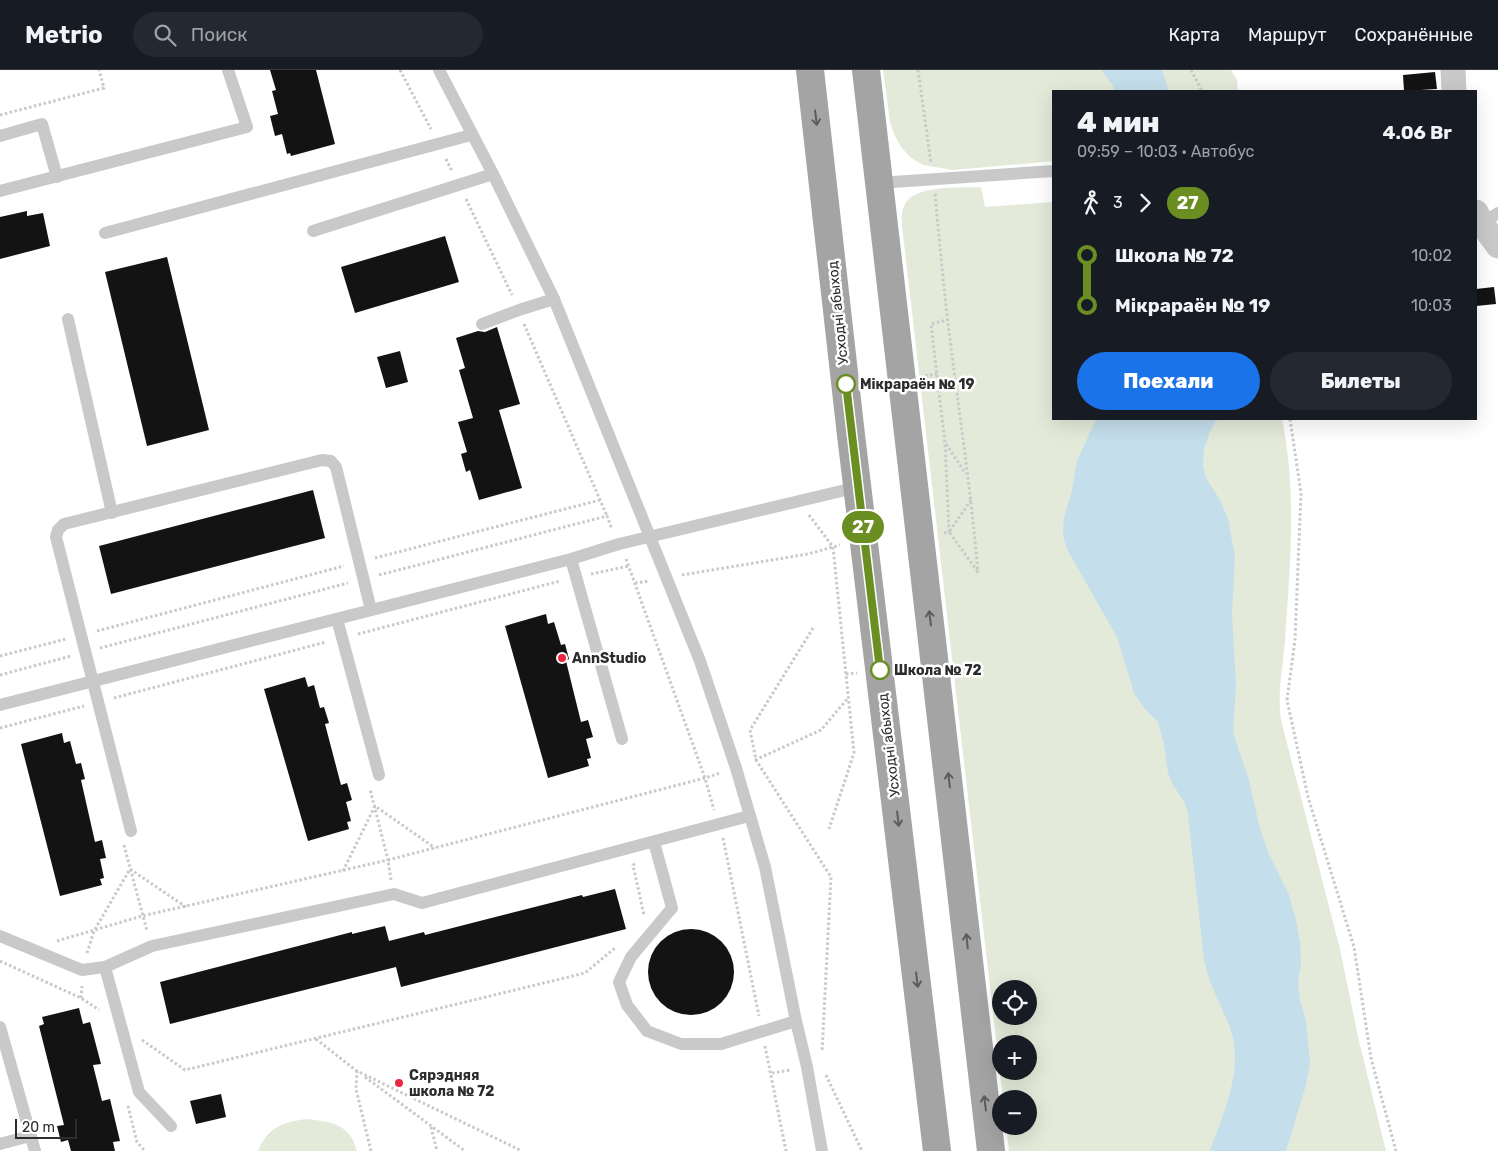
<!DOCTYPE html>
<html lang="ru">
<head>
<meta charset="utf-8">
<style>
	:root { --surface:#171b24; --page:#242831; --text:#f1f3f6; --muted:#9ea1a6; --line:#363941; --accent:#1a73e8 }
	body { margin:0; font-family:Rubik,sans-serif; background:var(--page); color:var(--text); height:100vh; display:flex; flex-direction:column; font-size:19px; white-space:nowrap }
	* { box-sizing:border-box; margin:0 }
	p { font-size:16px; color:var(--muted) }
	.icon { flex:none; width:28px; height:28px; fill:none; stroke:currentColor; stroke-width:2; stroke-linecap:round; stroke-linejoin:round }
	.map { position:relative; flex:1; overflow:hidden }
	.panel { position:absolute; left:1052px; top:20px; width:425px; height:330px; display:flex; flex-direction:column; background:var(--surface); border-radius:0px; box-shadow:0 5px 20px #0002 }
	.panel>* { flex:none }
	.badge { padding:0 10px; border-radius:16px; font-size:18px; line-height:32px }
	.fabs { position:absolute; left:992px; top:910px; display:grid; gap:10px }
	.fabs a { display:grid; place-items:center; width:45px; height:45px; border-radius:50%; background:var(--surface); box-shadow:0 5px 20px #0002; font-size:25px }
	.scale { position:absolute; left:15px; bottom:12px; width:62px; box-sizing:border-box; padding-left:5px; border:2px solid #2c2c2c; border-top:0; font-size:14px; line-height:18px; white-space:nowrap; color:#2c2c2c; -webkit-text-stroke:4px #fff; paint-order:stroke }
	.map>.badge { position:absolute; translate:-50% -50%; box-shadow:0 0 0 2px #fff }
	.legs { display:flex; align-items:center; gap:8px; height:55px; padding:0 25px; font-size:16px }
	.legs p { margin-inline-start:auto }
	.summary { display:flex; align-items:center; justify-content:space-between; height:85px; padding:0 25px }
	h1 { font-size:28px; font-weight:800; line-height:38px }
	.action { display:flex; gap:10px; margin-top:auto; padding:10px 25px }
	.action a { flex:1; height:58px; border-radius:30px; background:var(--accent); color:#fff; font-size:20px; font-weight:800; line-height:58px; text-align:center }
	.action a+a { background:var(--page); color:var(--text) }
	ul { padding:0 25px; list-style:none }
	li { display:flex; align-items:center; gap:18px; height:50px; font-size:19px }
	li i { display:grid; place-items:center; width:8px; height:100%; margin:0 6px; background:currentColor }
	li i::after { content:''; width:12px; height:12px; margin:-6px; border:4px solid; border-radius:50%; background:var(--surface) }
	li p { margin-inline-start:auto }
	li:first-child i { background:linear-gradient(#0000 50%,currentColor 0) }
	li:last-child i { background:linear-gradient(currentColor 50%,#0000 0) }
	header { display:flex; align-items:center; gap:30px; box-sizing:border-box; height:70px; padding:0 25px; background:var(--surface); border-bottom:1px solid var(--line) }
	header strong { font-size:24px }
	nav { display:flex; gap:28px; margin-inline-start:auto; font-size:18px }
	.search { width:350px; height:45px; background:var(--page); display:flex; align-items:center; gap:12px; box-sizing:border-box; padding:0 18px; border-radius:28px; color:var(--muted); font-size:19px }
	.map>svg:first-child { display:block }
	.green { fill:#e3ead9; fill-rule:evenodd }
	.water { fill:#c4deeb }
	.building { fill:#131313 }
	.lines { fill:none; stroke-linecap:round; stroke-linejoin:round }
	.path { stroke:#c9c9c9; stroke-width:3; stroke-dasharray:2.5 2.5; stroke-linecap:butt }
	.service { stroke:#c9c9c9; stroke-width:12 }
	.minor { stroke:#c9c9c9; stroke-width:25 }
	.primary { stroke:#a4a4a4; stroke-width:28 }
	.oneway { stroke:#5c5c5c }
	.line-1-casing { stroke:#fff; stroke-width:11 }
	.line-1 { stroke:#6b8e23; stroke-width:8 }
	.stop-1-dot { fill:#fff; stroke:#6b8e23; stroke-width:2.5 }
	.poi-dot { fill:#e82840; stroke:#fff; stroke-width:2 }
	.labels { text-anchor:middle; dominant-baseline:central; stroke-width:5; stroke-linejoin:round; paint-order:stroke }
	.street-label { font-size:14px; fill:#2c2c2c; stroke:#fff }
	.stop-label { font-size:14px; font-weight:bold; fill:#2c2c2c; stroke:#fff; text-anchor:start }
	.poi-label { font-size:14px; font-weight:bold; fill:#2c2c2c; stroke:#fff; text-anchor:start }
</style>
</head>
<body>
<header>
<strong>Metrio</strong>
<div class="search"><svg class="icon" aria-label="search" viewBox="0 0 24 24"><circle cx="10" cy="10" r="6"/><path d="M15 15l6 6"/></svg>Поиск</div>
<nav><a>Карта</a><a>Маршрут</a><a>Сохранённые</a></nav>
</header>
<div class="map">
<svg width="1498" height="1081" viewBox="0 0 1498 1081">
	<rect width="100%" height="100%" fill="#fff"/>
	<!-- green -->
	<g class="green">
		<path d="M883,0H1231L1237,10L1238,21H1054V91L953,100L923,95L911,88L901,77L894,64L890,52Z"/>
		<path d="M981,117L985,137L1054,132V349H1282C1297,421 1290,496 1285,570C1283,597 1277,622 1281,650L1340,879L1358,967L1386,1081H1009L1006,1056H1029V1029H1003L902,156C902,149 901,142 904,136C912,114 962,118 981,117ZM1001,919H1029V946H1001ZM1001,974H1029V1001H1001Z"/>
		<path d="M307,1049C332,1052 350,1054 357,1081H258C268,1057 283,1052 307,1049Z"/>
	</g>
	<!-- water -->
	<g class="water">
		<path d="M1101,0H1162L1169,21H1115L1112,14Z"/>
		<path d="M1096,349H1217L1209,364L1204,379L1203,394L1205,406L1220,430L1228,449L1235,487L1232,545L1236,615L1233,663L1249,710L1259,755L1268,782L1289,825L1296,850L1300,872L1301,894L1298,912L1300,930L1306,951L1310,993L1306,1015L1286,1081H1210C1223,1043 1245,999 1230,958C1221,934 1210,917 1204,890L1188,744L1185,733L1173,715L1168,703L1164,674L1158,652L1144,638L1134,623L1117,567L1068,481L1064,470L1063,460L1064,447L1072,420L1077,391Z"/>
	</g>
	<!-- building -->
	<g class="building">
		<path d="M270,0H316L335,74L291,86L290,83L287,84L282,64L275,66L270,46L278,44L272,21L276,20Z"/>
		<path d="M1435,2L1437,19L1404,21L1403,5Z"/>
		<path d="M27,141V146L43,143L50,176L0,189V147Z"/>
		<path d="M445,166L459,212L355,243L341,197Z"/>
		<path d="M167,187L209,360L147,376L105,202Z"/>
		<path d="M1494,217L1496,234L1476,236V219Z"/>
		<path d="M497,257L520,334L499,340L522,418L479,430L470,400L466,402L461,384L467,382L458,352L473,348L459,300L465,298L456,268L478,261L485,262Z"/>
		<path d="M400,281L408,312L386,318L377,287Z"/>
		<path d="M313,420L325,468L111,524L99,476Z"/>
		<path d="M546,544L548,554L554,552L561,575L565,574L569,589L566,591L581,652L588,650L593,667L586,669L591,688L587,689L589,696L548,708L505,556Z"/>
		<path d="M305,607L308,617L314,615L320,638L324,637L329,653L325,654L341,715L347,713L352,730L346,732L351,751L347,752L349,759L308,771L264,619Z"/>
		<path d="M62,663L64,673L70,671L76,694L81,693L85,709L81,710L95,772L102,770L106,788L100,789L104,808L100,809L102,815L60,826L21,674Z"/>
		<path d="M615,819L626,859L401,917L396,897L170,954L160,912L352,862V864L385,856L389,871L424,862L425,865L582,825L583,827Z"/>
		<circle cx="691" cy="902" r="43"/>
		<path d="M79,938L83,954L90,952L101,994L93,995L102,1031L110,1029L120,1071L113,1072L115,1081H71L68,1070L61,1072L57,1056L64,1055L39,956L44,954L42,947Z"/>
		<path d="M221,1024L226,1047L196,1054L190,1031Z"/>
	</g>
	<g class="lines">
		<!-- path -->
		<g class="path">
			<path d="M400,0L431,59"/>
			<path d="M918,0L931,93"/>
			<path d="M1191,0L1202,21"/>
			<path d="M0,45L104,18L99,0"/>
			<path d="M446,89L452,101"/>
			<path d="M935,124C939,167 943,210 948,253C958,336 971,419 978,503"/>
			<path d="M466,129L512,225"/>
			<path d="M524,254L607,446"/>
			<path d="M925,306L937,304"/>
			<path d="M1290,349L1301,423L1295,570L1287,630L1308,727L1354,877L1371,988L1396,1081"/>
			<path d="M946,374L966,404"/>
			<path d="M971,430L949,462L978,502"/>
			<path d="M809,445L833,477L854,683L829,759"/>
			<path d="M944,463L949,462L945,373L931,254L947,250"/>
			<path d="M375,488L600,430"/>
			<path d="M626,489L705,708L714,740"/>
			<path d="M591,504L629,496"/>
			<path d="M379,505L607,446L612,459"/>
			<path d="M682,505L808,484L840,475"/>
			<path d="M635,513L650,511"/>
			<path d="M813,558L750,660L756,690L831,807L822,982"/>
			<path d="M97,561L344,496"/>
			<path d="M358,564L560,511"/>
			<path d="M100,578L348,513"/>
			<path d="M0,586L66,569"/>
			<path d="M846,604L857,603"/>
			<path d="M0,605L71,586"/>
			<path d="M114,628L326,572"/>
			<path d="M0,658L84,636"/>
			<path d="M755,690L821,660L848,628"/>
			<path d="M723,768L759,946"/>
			<path d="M124,775L147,861"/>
			<path d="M635,794L633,795L644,845"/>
			<path d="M343,801L375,736L435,778"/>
			<path d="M391,810L388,790L705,708L720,703"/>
			<path d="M57,871L142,846L388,790L370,719"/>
			<path d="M87,883L94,861L130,799L186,837"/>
			<path d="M0,891L81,928L99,940"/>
			<path d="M81,928L82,916"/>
			<path d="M316,969L358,1002"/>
			<path d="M142,970L185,1000L585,903L615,878"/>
			<path d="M765,976L786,1081"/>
			<path d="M772,1003L791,1000"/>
			<path d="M826,1005L862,1081"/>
			<path d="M365,1007L465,1081"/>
			<path d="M128,1036L137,1072L145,1081"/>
			<path d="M431,1057L437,1081"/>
			<path d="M371,1081L356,1019L357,1001L522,1081"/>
		</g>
		<!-- service -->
		<g class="service">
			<path d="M439,0L493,104L554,229L700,591L736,698L765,797L796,951L807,997L822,1081"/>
			<path d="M0,66L42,54L57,107"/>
			<path d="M878,113L1054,101"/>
			<path d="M0,121L247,57L228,0"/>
			<path d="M1482,154L1498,143"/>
			<path d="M313,161L493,104"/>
			<path d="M105,163L471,65"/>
			<path d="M68,249L112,443"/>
			<path d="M482,254L519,240L554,229"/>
			<path d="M571,489L622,669"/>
			<path d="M337,549L379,705"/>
			<path d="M0,635L571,489L619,474L858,417"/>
			<path d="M131,761L56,467L58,460L64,454L322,390L331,391L336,397L371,540"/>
			<path d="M654,772L672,838L631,887L619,912L627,935L647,961L681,974H721L796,951"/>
			<path d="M0,866L82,900L105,897L152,876L394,824L422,833L749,746"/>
			<path d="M105,897L139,1022L171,1056"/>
			<path d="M0,957L35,1081"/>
			<path d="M0,1074L30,1066"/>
		</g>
		<!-- minor -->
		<g class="minor">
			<path d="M1453,0L1454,21"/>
			<path d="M1476,142L1482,154L1498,176"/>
		</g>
		<!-- primary -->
		<g class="primary">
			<path d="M810,0L851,365L937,1081"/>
			<path d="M866,0L991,1081"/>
		</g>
	</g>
	<!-- one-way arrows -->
	<defs><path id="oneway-shaft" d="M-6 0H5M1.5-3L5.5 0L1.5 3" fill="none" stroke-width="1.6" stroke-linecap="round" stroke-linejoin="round" transform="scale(1.25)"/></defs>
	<g class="oneway">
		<use href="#oneway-shaft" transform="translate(816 48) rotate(83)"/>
		<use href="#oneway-shaft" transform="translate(930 548) rotate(-97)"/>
		<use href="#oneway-shaft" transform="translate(949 710) rotate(-97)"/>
		<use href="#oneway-shaft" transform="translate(898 749) rotate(83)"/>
		<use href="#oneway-shaft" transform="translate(967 871) rotate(-96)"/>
		<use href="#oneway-shaft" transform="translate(917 910) rotate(83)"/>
		<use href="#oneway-shaft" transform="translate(985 1033) rotate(-97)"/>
	</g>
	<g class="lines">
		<!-- line-1 casing -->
		<g class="line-1-casing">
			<path id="line-1" d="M846,314L880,600"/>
		</g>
		<!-- line-1 -->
		<use href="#line-1" class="line-1"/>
	</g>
	<!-- markers -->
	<g class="stop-1-dot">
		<circle cx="846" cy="314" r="9"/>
		<circle cx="880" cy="600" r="9"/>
	</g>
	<g class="poi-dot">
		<circle cx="562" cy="588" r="5"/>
		<circle cx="399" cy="1013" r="5"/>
	</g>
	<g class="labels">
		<!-- street labels -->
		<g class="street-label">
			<text transform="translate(838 243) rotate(-96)">Усходні абыход</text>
			<text transform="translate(889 675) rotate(-97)">Усходні абыход</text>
		</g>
		<!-- stop labels -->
		<g class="stop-label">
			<text x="860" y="314">Мікрараён № 19</text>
			<text x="894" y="600">Школа № 72</text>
		</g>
		<!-- poi labels -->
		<g class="poi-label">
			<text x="572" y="588">AnnStudio</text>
			<text x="409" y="1005">Сярэдняя<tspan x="409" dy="16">школа № 72</tspan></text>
		</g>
	</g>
</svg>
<div class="fabs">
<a><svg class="icon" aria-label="locate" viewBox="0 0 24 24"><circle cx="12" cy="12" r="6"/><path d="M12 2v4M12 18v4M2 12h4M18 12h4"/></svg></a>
<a>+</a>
<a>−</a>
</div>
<div class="scale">20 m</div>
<b class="badge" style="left:863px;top:457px;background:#6b8e23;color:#fff">27</b>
<section class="panel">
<div class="summary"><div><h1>4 мин</h1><p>09:59 – 10:03 · Автобус</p></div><b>4.06 Br</b></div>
<div class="legs"><svg class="icon" aria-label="walk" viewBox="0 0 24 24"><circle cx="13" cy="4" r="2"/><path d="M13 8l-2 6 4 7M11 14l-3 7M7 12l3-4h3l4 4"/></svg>3<svg class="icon" aria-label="forward" viewBox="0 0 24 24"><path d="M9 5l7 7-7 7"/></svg><b class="badge" style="background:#6b8e23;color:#fff">27</b></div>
<ul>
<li><i style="color:#6b8e23"></i><b>Школа № 72</b><p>10:02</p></li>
<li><i style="color:#6b8e23"></i><b>Мікрараён № 19</b><p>10:03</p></li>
</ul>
<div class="action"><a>Поехали</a><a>Билеты</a></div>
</section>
</div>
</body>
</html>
